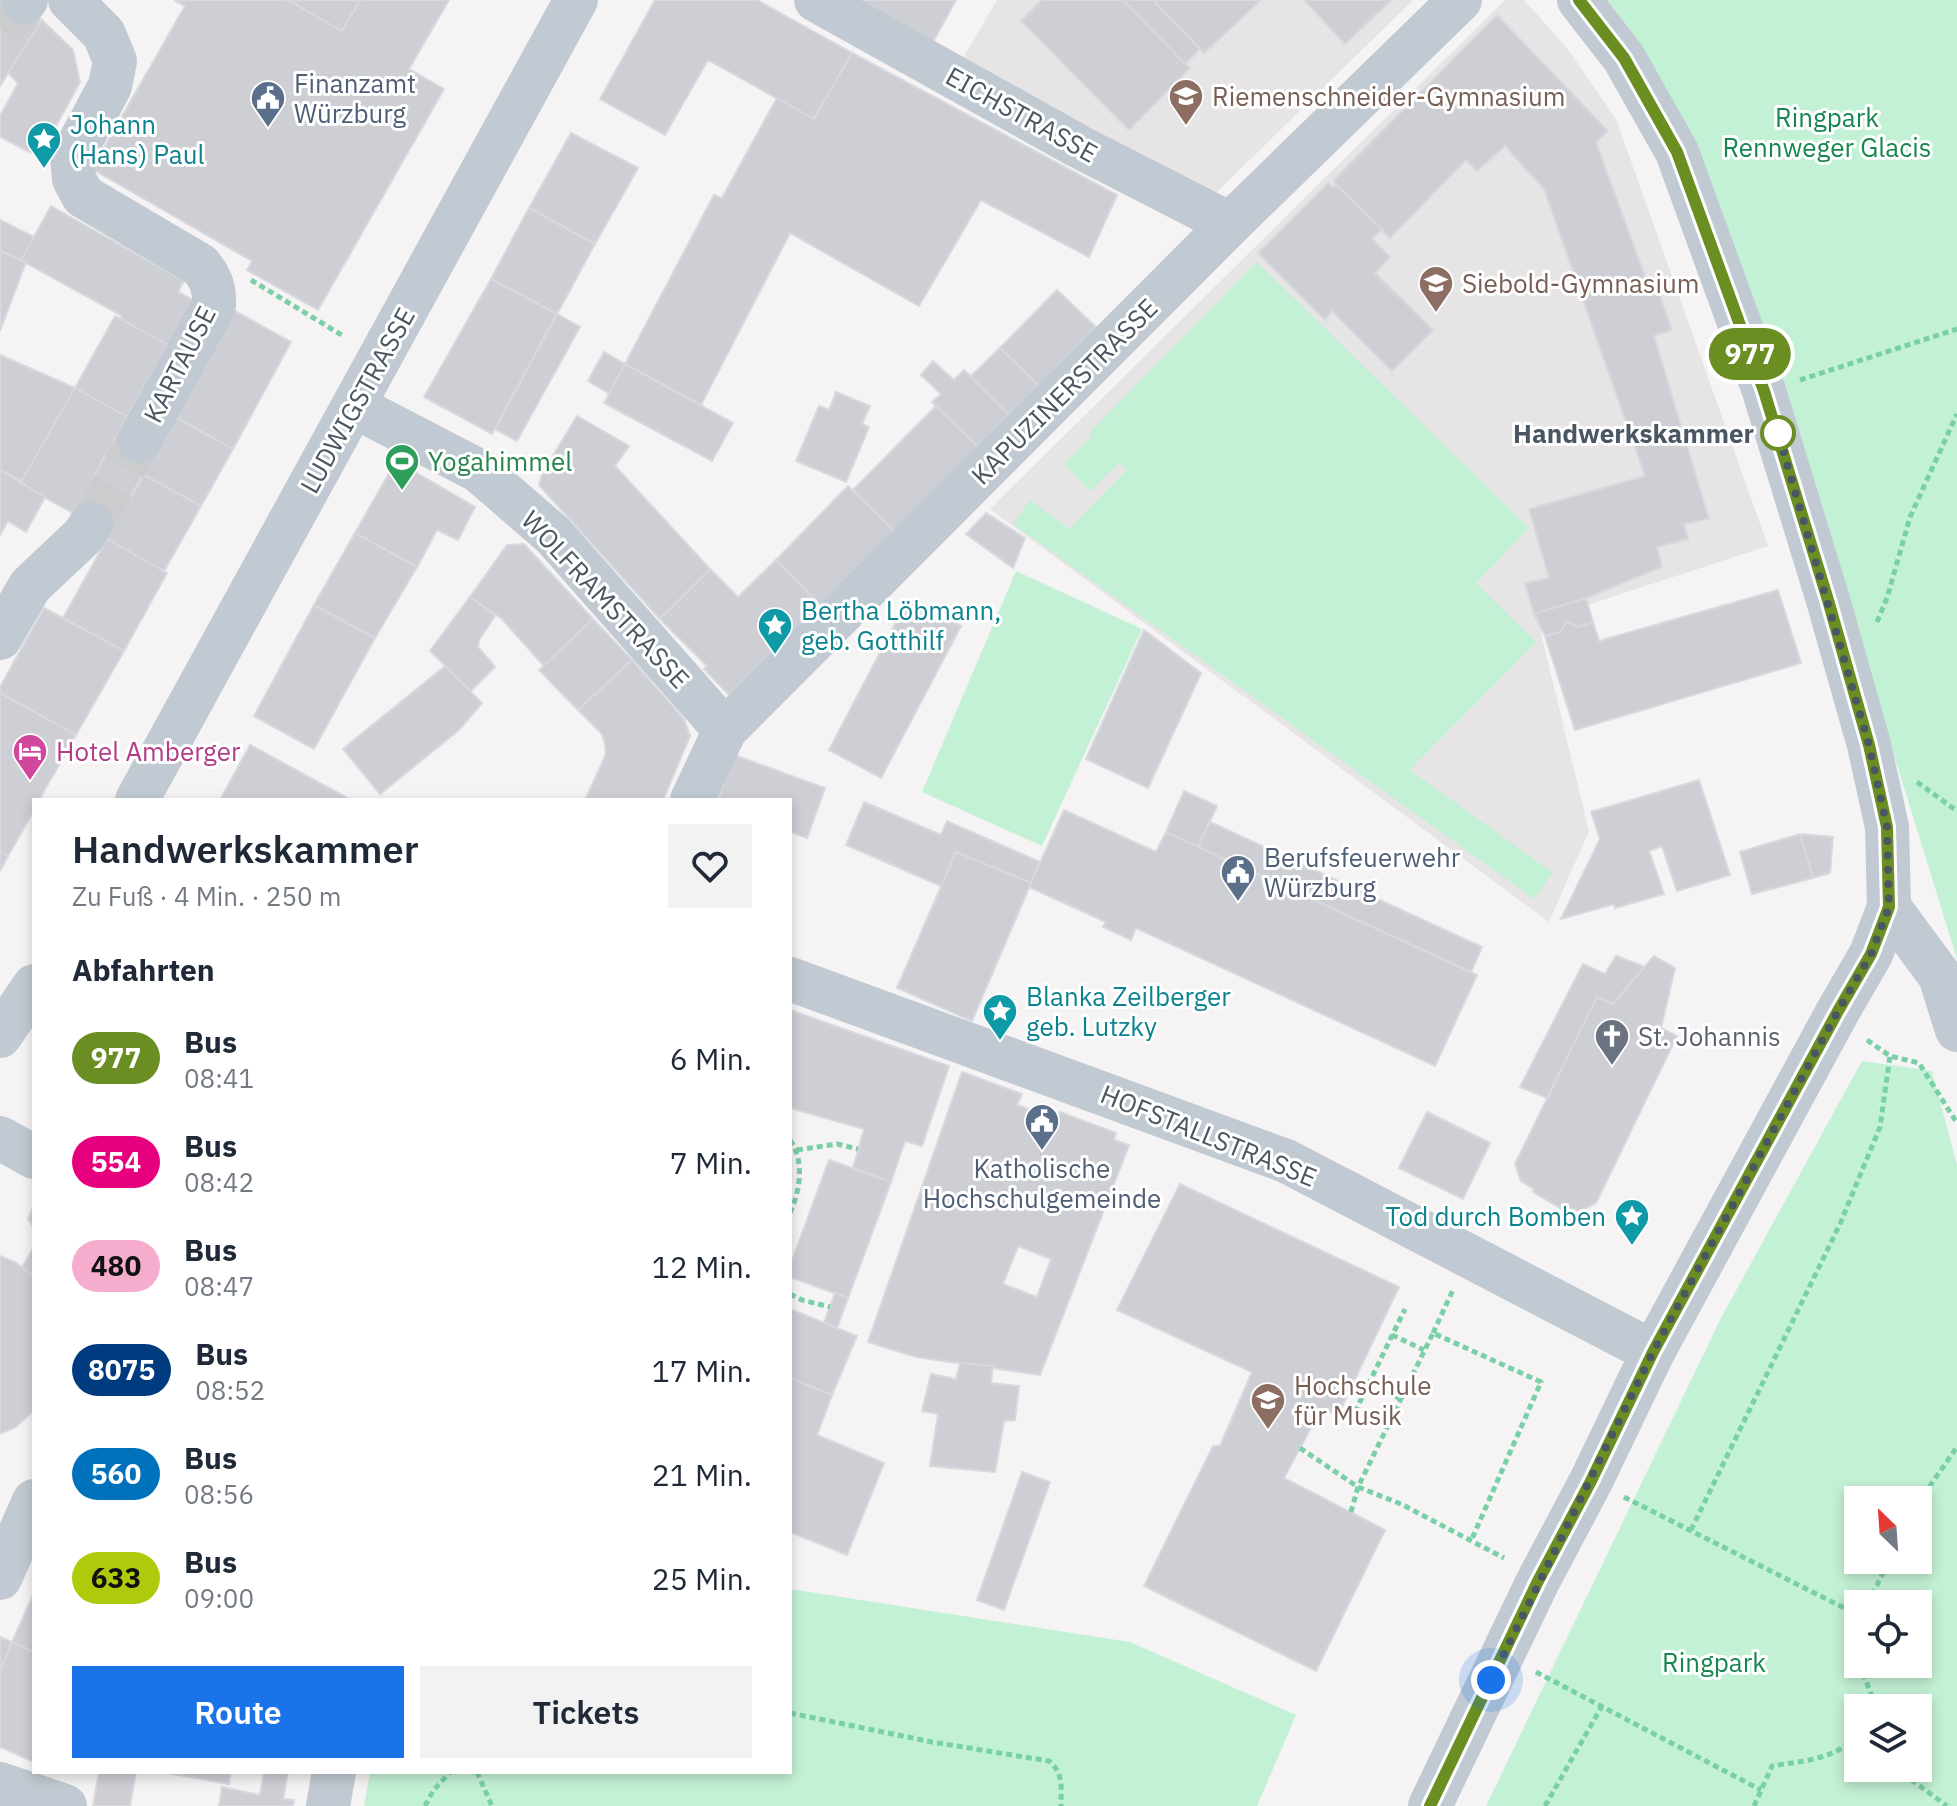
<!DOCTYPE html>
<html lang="de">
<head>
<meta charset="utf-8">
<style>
	:root { --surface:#fff; --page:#f2f2f3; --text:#1f2937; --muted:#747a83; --accent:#1a73e8 }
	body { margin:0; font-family:"IBM Plex Sans",sans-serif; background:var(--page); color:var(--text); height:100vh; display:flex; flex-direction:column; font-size:30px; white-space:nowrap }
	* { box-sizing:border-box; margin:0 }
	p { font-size:26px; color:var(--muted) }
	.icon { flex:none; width:44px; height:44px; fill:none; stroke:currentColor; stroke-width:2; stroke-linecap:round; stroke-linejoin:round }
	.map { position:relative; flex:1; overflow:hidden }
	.sheet { position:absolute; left:32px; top:798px; width:760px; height:976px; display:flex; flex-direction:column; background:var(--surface); border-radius:0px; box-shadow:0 4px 12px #0003 }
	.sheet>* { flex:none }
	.badge { padding:0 16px; border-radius:26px; font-size:28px; line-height:52px }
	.needle { width:52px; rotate:335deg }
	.tools { position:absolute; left:1844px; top:1486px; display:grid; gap:16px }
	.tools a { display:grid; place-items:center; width:88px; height:88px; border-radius:0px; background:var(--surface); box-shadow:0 4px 12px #0003; font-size:40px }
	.you { position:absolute; width:40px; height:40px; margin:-20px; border:6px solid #fff; border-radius:50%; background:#1a73e8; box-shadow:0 0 0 12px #1a73e833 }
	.map>.badge { position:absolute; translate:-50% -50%; box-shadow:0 0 0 4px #fff }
	h2 { padding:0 40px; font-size:30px; line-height:72px }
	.round { display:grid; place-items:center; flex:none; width:84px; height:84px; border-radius:0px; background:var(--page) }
	.headline { display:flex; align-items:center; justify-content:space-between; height:136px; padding:0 40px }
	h1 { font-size:38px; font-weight:600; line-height:60px }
	.primary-button { display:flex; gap:16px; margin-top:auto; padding:16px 40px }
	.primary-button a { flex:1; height:92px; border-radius:0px; background:var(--accent); color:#fff; font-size:32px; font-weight:600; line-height:92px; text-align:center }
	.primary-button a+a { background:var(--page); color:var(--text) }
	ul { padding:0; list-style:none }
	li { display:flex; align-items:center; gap:24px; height:104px; padding:0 40px }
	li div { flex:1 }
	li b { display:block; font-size:30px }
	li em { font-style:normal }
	li .badge { min-width:88px; font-weight:700; text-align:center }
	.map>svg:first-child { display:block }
	.education { fill:#e6e4e5 }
	.green { fill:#c3f1d5; fill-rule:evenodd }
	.building { fill:#cdcfd5; stroke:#d7d9de; stroke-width:2; fill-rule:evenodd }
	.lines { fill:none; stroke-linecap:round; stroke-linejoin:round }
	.minor-tunnel { stroke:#caccce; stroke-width:44; stroke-dasharray:44 22; stroke-linecap:butt }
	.path { stroke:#7ad0a6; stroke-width:5; stroke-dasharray:6 4; stroke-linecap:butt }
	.minor { stroke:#c1cad2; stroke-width:44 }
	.line-casing { stroke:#fff; stroke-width:18 }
	.line { stroke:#6b8e23; stroke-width:12 }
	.walk { stroke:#4a5661; stroke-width:8; stroke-dasharray:0 14.4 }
	.stop-dot { fill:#fff; stroke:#6b8e23; stroke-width:4 }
	.labels { text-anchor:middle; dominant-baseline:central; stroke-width:6; stroke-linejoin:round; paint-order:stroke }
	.service-label { font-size:26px; fill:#4e5e75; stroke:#fff; text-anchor:start }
	.education-label { font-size:26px; fill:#785e54; stroke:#fff; text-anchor:start }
	.street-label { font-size:26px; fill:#4a5661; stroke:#fff }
	.park-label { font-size:26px; fill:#17864f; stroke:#fff }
	.culture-label { font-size:26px; fill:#0d838f; stroke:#fff; text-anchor:start }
	.stop-label { font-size:26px; font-weight:bold; fill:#4a5661; stroke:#fff; text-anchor:end }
	.leisure-label { font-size:26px; fill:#27864d; stroke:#fff; text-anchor:start }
	.hotel-label { font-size:26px; fill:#b23c85; stroke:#fff; text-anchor:start }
	.worship-label { font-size:26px; fill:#5b616d; stroke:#fff; text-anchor:start }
</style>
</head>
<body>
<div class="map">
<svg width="1957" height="1806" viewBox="0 0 1957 1806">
	<rect width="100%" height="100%" fill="#f5f3f3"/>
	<!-- education -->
	<g class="education">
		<path d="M997,0H1413L1216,193L962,60Z"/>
		<path d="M1505,0H1524L1567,48L1616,119L1768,546L1538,621L1589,831L1549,922L990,509Z"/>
	</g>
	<!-- green -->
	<g class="green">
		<path d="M1604,0H1957V959L1793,428Z"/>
		<path d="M1257,262L1529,528L1476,583L1536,642L1410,770L1553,873L1534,899L1013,524L1030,500L1069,529L1127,470L1119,463L1090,491L1064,464L1092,436L1089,433Z"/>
		<path d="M1016,571L1142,629L1042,846L922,792Z"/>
		<path d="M1862,1061L1932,1071L1957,1165V1806H1486L1721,1318ZM1858,1500H1918V1560H1858ZM1858,1604H1918V1664H1858ZM1858,1708H1918V1768H1858Z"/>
		<path d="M790,1589L1130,1642L1296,1715L1257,1806H364L370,1772H790Z"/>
	</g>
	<!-- building -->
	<g class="building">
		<path d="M0,0H22L42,20L0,86Z"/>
		<path d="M174,0H288L342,31L360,0H449L409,69L444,89L318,310L247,270L252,261L92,169L185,6Z"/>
		<path d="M288,0H360L342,31Z"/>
		<path d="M655,0H757L852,53L814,119L708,60L665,135L600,99Z"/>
		<path d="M858,0H956L933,42Z"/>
		<path d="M1042,0H1123L1190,68L1129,130L1021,21Z"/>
		<path d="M1123,0H1153L1200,49L1185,64Z"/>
		<path d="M1153,0H1261L1204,53Z"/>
		<path d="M1304,0H1391L1345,44Z"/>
		<path d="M1497,15L1608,131L1596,142L1647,282L1654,280L1672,330L1654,336L1709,519L1684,524L1688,539L1657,547L1662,567L1586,598L1534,614L1525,583L1549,578L1529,509L1645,476L1544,189L1505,146L1477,171L1466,160L1390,238L1336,185L1334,180Z"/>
		<path d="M42,20L73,50L80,82L39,157L0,137V116L18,83L8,73Z"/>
		<path d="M852,53L1117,195L1089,257L981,200L919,306L790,233L701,405L625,364L714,195L722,198L777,98L814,119Z"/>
		<path d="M571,133L638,168L595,244L529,208Z"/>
		<path d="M1328,183L1334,188L1336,185L1382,229L1372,239L1390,257L1375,273L1433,330L1392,371L1332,311L1325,320L1258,253Z"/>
		<path d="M51,206L184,281L178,292L195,301L170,347L121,319L122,316L21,260Z"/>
		<path d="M529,208L595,244L557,314L491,279Z"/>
		<path d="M0,220L34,237L21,260L0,251Z"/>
		<path d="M0,251L26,262L0,331Z"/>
		<path d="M491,279L557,314L492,434L424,397Z"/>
		<path d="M1057,290L1096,327L1039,386L1000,348Z"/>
		<path d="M233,310L291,342L233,449L175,417Z"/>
		<path d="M557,314L580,327L517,441L495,429Z"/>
		<path d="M115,316L168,345L127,417L75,388Z"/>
		<path d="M1000,348L1039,386L1009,415L970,377Z"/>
		<path d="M604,352L625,364L610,394L588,381Z"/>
		<path d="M0,355L75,388L22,481L0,470Z"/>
		<path d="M933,361L954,380L964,370L1009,415L978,447L932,402L941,394L921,375Z"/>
		<path d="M625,364L733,423L712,461L604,403Z"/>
		<path d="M75,388L127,417L73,513L20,484Z"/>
		<path d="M836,392L870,406L862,424L869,427L846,482L796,461L819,406L829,410Z"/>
		<path d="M936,406L978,447L895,532L853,490Z"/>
		<path d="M577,416L629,446L615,466L710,569L660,619L539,485L542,474Z"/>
		<path d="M175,417L233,449L201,506L144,475Z"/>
		<path d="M120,430L156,450L110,534L73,513Z"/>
		<path d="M396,461L475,507L458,540L437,530L417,567L355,533Z"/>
		<path d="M0,470L45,497L26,532L8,521L0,535Z"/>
		<path d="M144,475L201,506L164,571L107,539Z"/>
		<path d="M848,486L895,532L820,605L776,560Z"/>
		<path d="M986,513L1025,538L1013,568L966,534Z"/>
		<path d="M355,533L417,567L375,638L314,605Z"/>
		<path d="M107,539L167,573L124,651L63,618Z"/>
		<path d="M524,544L593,619L544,666L502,619L470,597L507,545Z"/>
		<path d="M776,560L820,605L729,695L704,669L707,666L660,619L710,569L738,597Z"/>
		<path d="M1778,590L1801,663L1575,730L1545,636L1560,632L1567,622L1578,627L1593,622L1599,641Z"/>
		<path d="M470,597L495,616L479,640L478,647L495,667L471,691L430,651Z"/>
		<path d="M1586,598L1593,622L1578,627L1567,622L1560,632L1545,636L1534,614Z"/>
		<path d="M908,599L961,626L881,778L829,750Z"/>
		<path d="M314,605L375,638L314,749L254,716Z"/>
		<path d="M44,608L124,651L76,735L0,693V687Z"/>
		<path d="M593,619L632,660L578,710L539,670Z"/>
		<path d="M1144,630L1201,673L1148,788L1086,759Z"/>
		<path d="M632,660L684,719L690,736L663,800H588L586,798L606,754L605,744L602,734L578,710Z"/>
		<path d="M445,666L482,703L459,730L380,794L343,749Z"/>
		<path d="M0,693L76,735L39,800H34V810L8,856L0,852Z"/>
		<path d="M250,745L351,800H220Z"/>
		<path d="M734,755L825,788L807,838L790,832V800H718Z"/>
		<path d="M1699,780L1730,875L1677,891L1662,846L1649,851L1664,894L1615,908L1614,904L1561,919L1600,839L1591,812Z"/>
		<path d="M1184,791L1217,806L1198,847L1166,832Z"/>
		<path d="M864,802L941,835L947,821L1040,862L1031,883L956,852L941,886L846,845Z"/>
		<path d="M1064,810L1156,852L1166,832L1477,975L1435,1066L1136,928L1131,940L1103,927L1106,922L1029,887Z"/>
		<path d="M1210,822L1482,947L1471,972L1198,847Z"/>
		<path d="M1800,834L1833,837L1830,873L1813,878Z"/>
		<path d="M1800,834L1813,878L1752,894L1740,852Z"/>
		<path d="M0,852L8,856L0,871Z"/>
		<path d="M956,852L1031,883L972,1021L897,988Z"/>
		<path d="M1616,956L1645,967L1613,1004L1597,997L1547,1098L1520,1087L1583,964L1605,974Z"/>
		<path d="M1654,956L1675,968L1661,1028L1677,1036L1596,1203L1578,1212L1565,1205L1562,1209L1533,1192L1534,1189L1521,1181L1515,1164L1597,997L1613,1004Z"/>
		<path d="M790,1010L949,1066L922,1146L905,1141L891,1182L853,1168L864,1129L790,1108Z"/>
		<path d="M962,1072L1022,1094L1017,1105L1056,1119L1060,1112L1116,1133L1114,1140L1129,1145L1040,1375L916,1357L868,1342ZM1018,1246L1051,1259L1037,1297L1003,1284Z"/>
		<path d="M1427,1112L1490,1143L1463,1199L1399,1168Z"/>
		<path d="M829,1160L891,1182L848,1298L790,1277V1266Z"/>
		<path d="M1180,1184L1399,1287L1338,1415L1321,1409L1284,1478L1385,1530L1316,1671L1144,1586L1213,1446H1220L1252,1372L1117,1310Z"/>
		<path d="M33,1208H34V1228L28,1219Z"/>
		<path d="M34,1247V1277L22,1267Z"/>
		<path d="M0,1256L17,1263L34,1277V1410L16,1427L0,1434Z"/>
		<path d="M835,1293L848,1298L837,1328L824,1323Z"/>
		<path d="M790,1309L857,1336L832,1395L790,1378Z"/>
		<path d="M960,1363L993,1366L991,1383L1019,1386L1015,1420L1004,1421L995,1472L930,1466L938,1414L922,1411L931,1374L956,1379Z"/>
		<path d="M790,1378L832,1395L817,1435L884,1463L847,1555L790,1532Z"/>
		<path d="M1022,1472L1050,1482L1004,1610L977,1600Z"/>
		<path d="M34,1593V1652L12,1642Z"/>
		<path d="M0,1637L12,1642L0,1672Z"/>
		<path d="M12,1642L34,1652V1762L0,1747V1672Z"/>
		<path d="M99,1772H136L130,1806H93Z"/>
		<path d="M162,1772H231L229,1784Z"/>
		<path d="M264,1772H288L283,1799L294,1800L293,1806H219L222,1787L260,1795Z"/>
	</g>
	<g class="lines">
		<!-- minor-tunnel -->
		<g class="minor-tunnel">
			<path d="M0,29L24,2"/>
			<path d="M91,524L139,441"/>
		</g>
		<!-- path -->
		<g class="path">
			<path d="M251,280L345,337"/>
			<path d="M1800,380L1957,329"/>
			<path d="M1877,622L1887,598L1910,517L1957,414"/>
			<path d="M1917,782L1957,811"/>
			<path d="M1867,1040L1890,1056L1919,1063L1957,1123"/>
			<path d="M790,1140C805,1161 800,1191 790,1213"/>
			<path d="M797,1150L837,1144L858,1149"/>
			<path d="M790,1294L802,1300L830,1307"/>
			<path d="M1433,1333L1453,1290"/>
			<path d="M1392,1335L1424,1350"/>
			<path d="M1368,1384L1401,1399"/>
			<path d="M1355,1412L1405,1309"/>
			<path d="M1300,1448L1358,1487L1401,1504L1504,1558"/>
			<path d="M1624,1497L1858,1615"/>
			<path d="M1918,1503L1957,1447"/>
			<path d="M1351,1512L1358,1487L1433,1333L1541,1382L1471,1541"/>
			<path d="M1691,1530L1840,1224L1880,1127L1890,1056"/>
			<path d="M1868,1604L1889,1560"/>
			<path d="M1858,1625L1848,1644L1858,1662"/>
			<path d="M1859,1664L1874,1701L1870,1708"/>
			<path d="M1536,1672L1761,1790"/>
			<path d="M790,1713L932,1742L1049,1761C1064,1773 1061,1789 1061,1806"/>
			<path d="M1895,1768L1947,1806"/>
			<path d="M477,1772L492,1806"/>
			<path d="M425,1806L433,1791L450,1772"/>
			<path d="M1545,1806L1602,1706"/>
			<path d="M1754,1806L1772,1766C1800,1761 1842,1760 1858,1731"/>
		</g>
		<!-- minor -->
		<g class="minor">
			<path d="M70,0L104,34L115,61L110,86L72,157L74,179L83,196L200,265C211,278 215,289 214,306L139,441"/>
			<path d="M816,0L1078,146L1230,224"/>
			<path d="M24,2L26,0"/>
			<path d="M354,406L479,471L553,535L725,730"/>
			<path d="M0,638L30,586L83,536L91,524"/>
			<path d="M137,800L576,0"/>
			<path d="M692,800L725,730L1230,224L1460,0"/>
			<path d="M1889,907L1940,976L1957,1030"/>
			<path d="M790,979L1286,1161L1653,1352"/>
			<path d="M0,1036L34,986"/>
			<path d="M0,1138L34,1157"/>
			<path d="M0,1578L34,1501"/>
			<path d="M0,1784L65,1806"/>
			<path d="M328,1806L334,1772"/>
			<path d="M1430,1806L1538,1581L1591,1481L1653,1352L1838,1011L1871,954L1889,907L1887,827L1869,745L1828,600L1764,391L1677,152L1624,58L1579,0"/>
		</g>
	</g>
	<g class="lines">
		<!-- line casing -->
		<g class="line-casing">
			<path id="line" d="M1430,1806L1538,1581L1591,1481L1653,1352L1838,1011L1871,954L1889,907L1887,827L1869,745L1828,600L1764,391L1677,152L1624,58L1579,0"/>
		</g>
		<!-- line -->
		<use href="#line" class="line"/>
		<!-- walk -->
		<path class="walk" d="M1491,1680L1653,1352L1838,1011L1871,954L1889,907L1887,827L1869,745L1778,433"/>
	</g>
	<!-- icons -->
	<defs>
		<g id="school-pin" transform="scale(1.8)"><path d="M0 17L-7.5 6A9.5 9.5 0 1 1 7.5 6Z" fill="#8d6e63" stroke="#fff"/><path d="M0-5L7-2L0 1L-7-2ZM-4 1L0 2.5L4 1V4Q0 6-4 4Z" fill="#fff"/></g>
		<g id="civic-pin" transform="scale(1.8)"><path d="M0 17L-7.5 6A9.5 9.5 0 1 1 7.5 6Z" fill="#5c6f8a" stroke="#fff"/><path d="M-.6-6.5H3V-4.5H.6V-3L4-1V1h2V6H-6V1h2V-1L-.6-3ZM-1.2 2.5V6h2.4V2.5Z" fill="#fff"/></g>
		<g id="sight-pin" transform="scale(1.8)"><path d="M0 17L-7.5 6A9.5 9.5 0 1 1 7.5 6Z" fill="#0f9aa8" stroke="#fff"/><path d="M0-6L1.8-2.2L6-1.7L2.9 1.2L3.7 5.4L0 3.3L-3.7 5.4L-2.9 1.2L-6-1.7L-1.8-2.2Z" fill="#fff"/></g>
		<g id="stadium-pin" transform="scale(1.8)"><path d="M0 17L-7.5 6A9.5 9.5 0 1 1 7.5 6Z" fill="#2e9e5b" stroke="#fff"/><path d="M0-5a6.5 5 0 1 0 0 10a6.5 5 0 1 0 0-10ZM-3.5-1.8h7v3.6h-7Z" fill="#fff"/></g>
		<g id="hotel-pin" transform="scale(1.8)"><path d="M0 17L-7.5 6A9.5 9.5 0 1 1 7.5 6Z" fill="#d1479c" stroke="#fff"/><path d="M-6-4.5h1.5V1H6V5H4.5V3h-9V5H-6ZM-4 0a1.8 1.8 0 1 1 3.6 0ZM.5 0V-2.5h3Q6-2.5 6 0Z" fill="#fff"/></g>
		<g id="church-pin" transform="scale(1.8)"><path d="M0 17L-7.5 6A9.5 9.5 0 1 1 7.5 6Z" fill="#6b7280" stroke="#fff"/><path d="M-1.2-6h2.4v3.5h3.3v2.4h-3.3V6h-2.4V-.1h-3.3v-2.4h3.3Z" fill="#fff"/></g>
		<g id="university-pin" transform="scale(1.8)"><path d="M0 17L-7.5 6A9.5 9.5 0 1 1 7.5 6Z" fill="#8d6e63" stroke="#fff"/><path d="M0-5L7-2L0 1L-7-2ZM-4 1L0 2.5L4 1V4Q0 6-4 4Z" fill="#fff"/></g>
	</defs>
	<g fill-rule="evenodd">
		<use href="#school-pin" x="1186" y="96"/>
		<use href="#civic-pin" x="268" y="98"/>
		<use href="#sight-pin" x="44" y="139"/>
		<use href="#school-pin" x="1436" y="283"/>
		<use href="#stadium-pin" x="402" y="461"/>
		<use href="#sight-pin" x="775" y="625"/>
		<use href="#hotel-pin" x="30" y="751"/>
		<use href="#civic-pin" x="1238" y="872"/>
		<use href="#sight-pin" x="1000" y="1011"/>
		<use href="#church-pin" x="1612" y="1036"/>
		<use href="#civic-pin" x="1042" y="1121"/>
		<use href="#sight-pin" x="1632" y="1216"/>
		<use href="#university-pin" x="1268" y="1400"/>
	</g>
	<!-- markers -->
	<circle class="stop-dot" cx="1778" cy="433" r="16"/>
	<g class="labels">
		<!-- service labels -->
		<g class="service-label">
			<text x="294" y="83">Finanzamt<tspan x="294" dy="30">Würzburg</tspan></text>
			<text x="1264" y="857">Berufsfeuerwehr<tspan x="1264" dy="30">Würzburg</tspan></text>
			<text x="1042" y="1168" text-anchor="middle">Katholische<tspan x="1042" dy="30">Hochschulgemeinde</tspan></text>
		</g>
		<!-- education labels -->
		<g class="education-label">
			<text x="1212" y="96">Riemenschneider-Gymnasium</text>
			<text x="1462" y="283">Siebold-Gymnasium</text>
			<text x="1294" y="1385">Hochschule<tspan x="1294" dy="30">für Musik</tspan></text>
		</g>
		<!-- street labels -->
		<g class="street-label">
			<text transform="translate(1022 114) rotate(29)">EICHSTRASSE</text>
			<text transform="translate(179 364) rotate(-63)">KARTAUSE</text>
			<text transform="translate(1064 391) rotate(-45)">KAPUZINERSTRASSE</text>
			<text transform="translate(357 400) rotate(-61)">LUDWIGSTRASSE</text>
			<text transform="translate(606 599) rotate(47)">WOLFRAMSTRASSE</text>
			<text transform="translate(1209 1135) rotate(22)">HOFSTALLSTRASSE</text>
		</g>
		<!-- park labels -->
		<g class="park-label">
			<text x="1827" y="117">Ringpark<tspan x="1827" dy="30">Rennweger Glacis</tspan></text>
			<text x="1714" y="1662">Ringpark</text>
		</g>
		<!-- culture labels -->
		<g class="culture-label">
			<text x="70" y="124">Johann<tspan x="70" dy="30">(Hans) Paul</tspan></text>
			<text x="801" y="610">Bertha Löbmann,<tspan x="801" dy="30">geb. Gotthilf</tspan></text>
			<text x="1026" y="996">Blanka Zeilberger<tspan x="1026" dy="30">geb. Lutzky</tspan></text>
			<text x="1606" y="1216" text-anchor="end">Tod durch Bomben</text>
		</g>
		<!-- stop labels -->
		<g class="stop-label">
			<text x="1754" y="433">Handwerkskammer</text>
		</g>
		<!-- leisure labels -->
		<g class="leisure-label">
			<text x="428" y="461">Yogahimmel</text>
		</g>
		<!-- hotel labels -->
		<g class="hotel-label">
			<text x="56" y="751">Hotel Amberger</text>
		</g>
		<!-- worship labels -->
		<g class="worship-label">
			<text x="1638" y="1036">St. Johannis</text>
		</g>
	</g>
</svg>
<div class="tools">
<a><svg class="needle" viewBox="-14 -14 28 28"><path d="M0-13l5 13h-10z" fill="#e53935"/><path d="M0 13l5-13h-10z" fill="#747a83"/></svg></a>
<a><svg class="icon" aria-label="locate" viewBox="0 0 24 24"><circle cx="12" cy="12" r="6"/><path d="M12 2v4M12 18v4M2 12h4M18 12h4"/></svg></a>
<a><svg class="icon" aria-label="layers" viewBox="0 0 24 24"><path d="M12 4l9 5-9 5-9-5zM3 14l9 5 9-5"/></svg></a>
</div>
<div class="you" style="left:1491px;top:1680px"></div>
<b class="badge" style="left:1750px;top:354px;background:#6b8e23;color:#fff">977</b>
<section class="sheet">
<div class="headline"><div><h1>Handwerkskammer</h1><p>Zu Fuß · 4 Min. · 250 m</p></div><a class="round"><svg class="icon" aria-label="heart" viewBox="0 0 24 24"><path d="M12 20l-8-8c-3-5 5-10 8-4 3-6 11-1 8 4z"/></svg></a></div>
<h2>Abfahrten</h2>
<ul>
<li><span class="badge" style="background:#6b8e23;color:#fff">977</span><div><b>Bus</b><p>08:41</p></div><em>6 Min.</em></li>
<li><span class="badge" style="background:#e6007e;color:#fff">554</span><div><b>Bus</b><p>08:42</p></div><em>7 Min.</em></li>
<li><span class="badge" style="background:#f6adcd;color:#111">480</span><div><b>Bus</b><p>08:47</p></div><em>12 Min.</em></li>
<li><span class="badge" style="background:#003b80;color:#fff">8075</span><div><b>Bus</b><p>08:52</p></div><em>17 Min.</em></li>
<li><span class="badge" style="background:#0072bc;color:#fff">560</span><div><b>Bus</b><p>08:56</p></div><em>21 Min.</em></li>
<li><span class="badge" style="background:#afca0b;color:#111">633</span><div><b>Bus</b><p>09:00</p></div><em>25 Min.</em></li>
</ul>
<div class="primary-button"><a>Route</a><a>Tickets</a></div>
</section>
</div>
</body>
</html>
